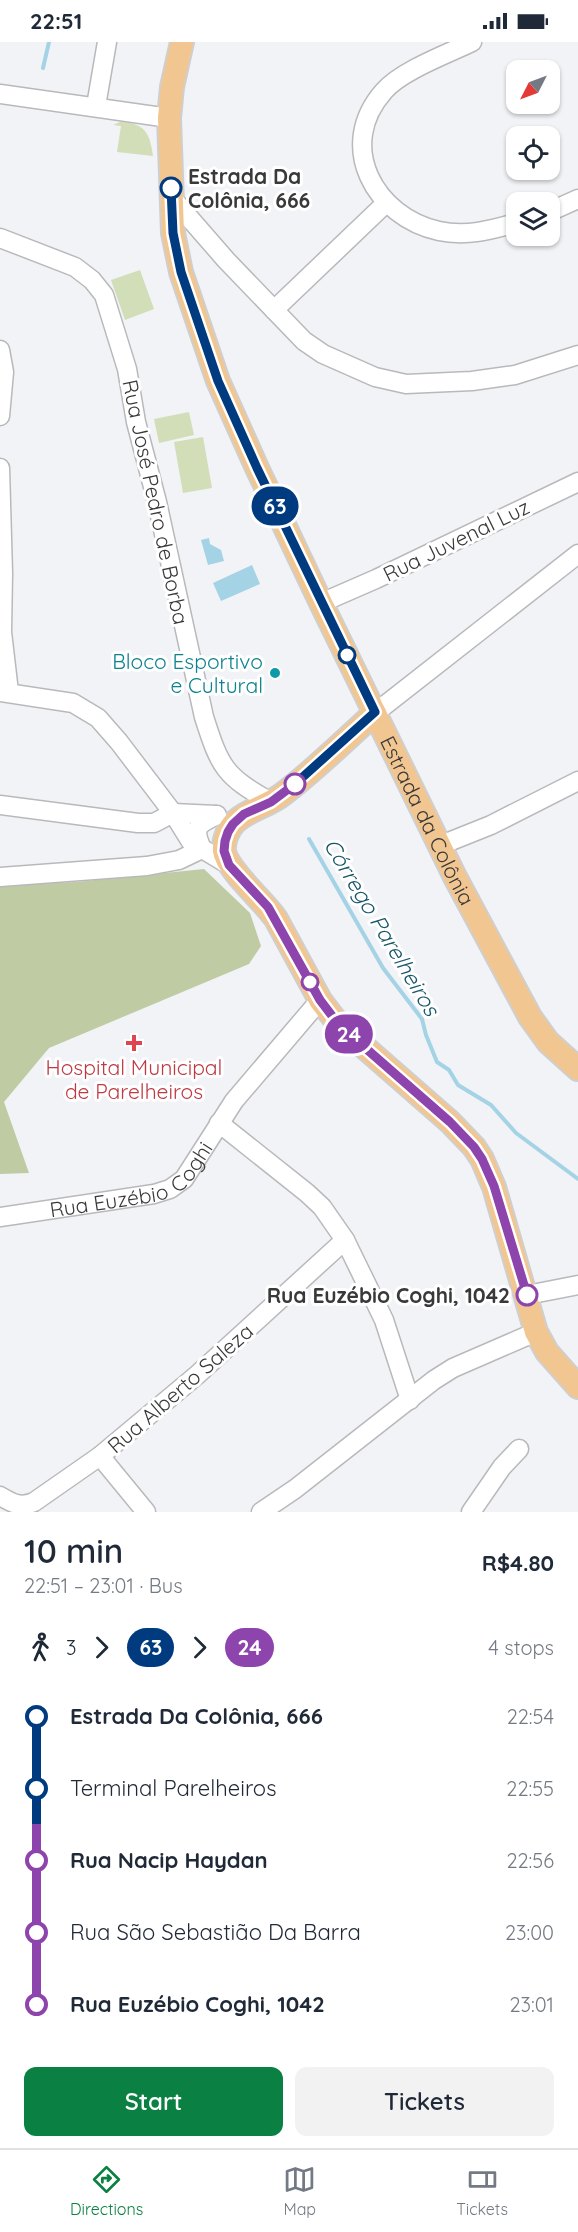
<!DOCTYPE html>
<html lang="en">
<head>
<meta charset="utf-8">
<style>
	:root { --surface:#fff; --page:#f2f2f3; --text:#1f2937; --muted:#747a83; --line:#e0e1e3; --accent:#0b8043 }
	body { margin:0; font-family:Quicksand,sans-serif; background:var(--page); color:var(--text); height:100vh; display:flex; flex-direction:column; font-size:22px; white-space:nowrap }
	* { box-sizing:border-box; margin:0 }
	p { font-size:20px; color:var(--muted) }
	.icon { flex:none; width:33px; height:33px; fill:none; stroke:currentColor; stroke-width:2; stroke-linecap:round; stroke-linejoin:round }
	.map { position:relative; height:1470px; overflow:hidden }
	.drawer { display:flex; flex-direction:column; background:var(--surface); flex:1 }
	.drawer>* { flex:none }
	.badge { padding:0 12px; border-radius:20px; font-size:21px; line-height:39px }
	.needle { width:39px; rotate:228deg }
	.tools { position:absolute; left:506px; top:18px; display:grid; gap:12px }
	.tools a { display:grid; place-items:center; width:54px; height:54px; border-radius:12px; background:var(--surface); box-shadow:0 2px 4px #0004; font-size:30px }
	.map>.badge { position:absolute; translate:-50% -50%; box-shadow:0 0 0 3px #fff }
	.legs { display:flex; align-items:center; gap:9px; height:66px; padding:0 24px; font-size:20px }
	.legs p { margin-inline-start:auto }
	.summary { display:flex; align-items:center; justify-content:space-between; height:102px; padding:0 24px }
	h1 { font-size:33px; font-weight:600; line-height:45px }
	.primary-button { display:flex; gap:12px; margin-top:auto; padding:12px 24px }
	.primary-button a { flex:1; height:69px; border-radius:12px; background:var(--accent); color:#fff; font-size:24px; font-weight:600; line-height:69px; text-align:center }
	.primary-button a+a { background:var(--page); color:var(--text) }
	ul { padding:0 24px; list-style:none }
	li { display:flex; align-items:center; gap:21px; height:72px; font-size:22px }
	li i { display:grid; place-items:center; width:9px; height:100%; margin:0 8px; background:currentColor }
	li i::after { content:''; width:15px; height:15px; margin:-8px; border:4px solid; border-radius:50%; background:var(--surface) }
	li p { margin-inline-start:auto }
	li:first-child i { background:linear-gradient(#0000 50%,currentColor 0) }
	li:last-child i { background:linear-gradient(currentColor 50%,#0000 0) }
	.status { display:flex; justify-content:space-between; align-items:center; height:42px; padding:0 30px; background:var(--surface); direction:ltr }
	.status svg { height:16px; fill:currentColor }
	.menu { display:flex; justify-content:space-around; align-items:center; height:84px; border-top:2px solid var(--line); background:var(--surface); font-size:16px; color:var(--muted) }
	.menu a { display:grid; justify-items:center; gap:3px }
	.menu .current { color:var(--accent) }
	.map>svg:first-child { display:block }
	.green { fill:#d2deb7 }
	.forest { fill:#bfcba3 }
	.water { fill:#a3d3e4 }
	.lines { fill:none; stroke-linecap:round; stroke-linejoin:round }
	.stream { stroke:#a3d3e4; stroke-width:4 }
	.minor-casing { stroke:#b9b9bc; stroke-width:21 }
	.major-casing { stroke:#cfcfd0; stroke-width:26 }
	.minor { stroke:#fff; stroke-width:18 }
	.major { stroke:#f2c690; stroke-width:22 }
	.line-1-casing { stroke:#fff; stroke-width:14 }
	.line-2-casing { stroke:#fff; stroke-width:14 }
	.line-1 { stroke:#003b80; stroke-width:9 }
	.line-2 { stroke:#8e44ad; stroke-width:9 }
	.stop-1-dot { fill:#fff; stroke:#003b80; stroke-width:3 }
	.culture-dot { fill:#0f9aa8; stroke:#fff; stroke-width:2 }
	.stop-2-dot { fill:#fff; stroke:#8e44ad; stroke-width:3 }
	.health-dot { fill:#e0444e; stroke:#fff; stroke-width:2 }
	.labels { text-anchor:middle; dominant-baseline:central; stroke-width:6; stroke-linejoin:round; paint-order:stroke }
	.stop-label { font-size:21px; font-weight:bold; fill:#39393a; stroke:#fff; text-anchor:start }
	.street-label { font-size:21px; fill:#39393a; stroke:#fff }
	.culture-label { font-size:21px; fill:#0d838f; stroke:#fff; text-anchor:end }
	.health-label { font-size:21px; fill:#be3a42; stroke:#fff }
	.water-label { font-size:22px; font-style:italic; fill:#175668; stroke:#fff }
</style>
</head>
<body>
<div class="status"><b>22:51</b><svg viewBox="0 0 49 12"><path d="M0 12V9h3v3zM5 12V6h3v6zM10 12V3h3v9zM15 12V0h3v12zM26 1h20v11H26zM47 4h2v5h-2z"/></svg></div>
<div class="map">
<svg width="578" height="1470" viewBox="0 0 578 1470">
	<rect width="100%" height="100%" fill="#f2f3f6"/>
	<!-- green -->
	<g class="green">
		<path d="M120,80C145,81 150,91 153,114L117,110L121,84L113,83Z"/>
		<path d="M140,228L154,267L125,278L111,238Z"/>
		<path d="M189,370L194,393L159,401L154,377Z"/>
		<path d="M203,395L212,446L183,451L174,400Z"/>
	</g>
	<!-- forest -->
	<path class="forest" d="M204,827L250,871L261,904L249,922L49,1006L4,1060L29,1131L0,1132V843L76,840Z"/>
	<!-- water -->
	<g class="water">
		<path d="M209,496L210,502L221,508L224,519L208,523L201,498Z"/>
		<path d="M252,523L260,542L221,559L213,541Z"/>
	</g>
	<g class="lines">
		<!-- stream -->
		<g class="stream">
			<path d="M43,26L49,0"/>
			<path d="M309,797L383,926L422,977L426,993L437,1020L449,1028L458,1043L491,1063L516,1091L578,1137"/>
		</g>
		<!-- minor casing -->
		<g class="minor-casing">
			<g id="minor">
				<path d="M472,0C447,12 401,29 384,49C335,104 375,175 439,189C466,195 491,188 516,181"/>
				<path d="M0,52L169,76"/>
				<path d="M96,64L107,0"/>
				<path d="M172,156L226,218L304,299L323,312L375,335L406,342L472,339L515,333L578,313"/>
				<path d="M549,170L578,157"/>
				<path d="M0,196L75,225L92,238L104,253L127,327L136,380L157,460L204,675C220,725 224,734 271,760"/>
				<path d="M274,268L386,161"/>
				<path d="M0,308L4,330L0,374"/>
				<path d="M0,426L3,531L2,590L9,650"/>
				<path d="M321,561L376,537L578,440"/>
				<path d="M0,650L73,661L98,676L119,700L173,771L191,800L229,823"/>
				<path d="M375,671L578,512"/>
				<path d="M0,763L138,781H154L173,771L216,773"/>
				<path d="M441,803L491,783L578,739"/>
				<path d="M0,835L147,824L179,818L202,807C193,786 196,783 217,773"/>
				<path d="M219,1081L307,1151L322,1165L345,1198L384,1278L410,1358"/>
				<path id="s1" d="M0,1175L154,1152L170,1147L184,1137L234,1059L320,958"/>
				<path d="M527,1253L578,1243"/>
				<path d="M100,1414L146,1470"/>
				<path d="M0,1454C12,1461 20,1466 34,1460L100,1414L197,1333L345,1198"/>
				<path d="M261,1470L295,1447L434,1338L453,1326L536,1290"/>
				<path d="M471,1470L502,1425L519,1407"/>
			</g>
		</g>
		<!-- major casing -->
		<g class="major-casing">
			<g id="major">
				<path id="s2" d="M182,0L172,45L169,76L173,191L181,230L218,339L257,426L321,561L455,835L530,975L548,1000L578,1027"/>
				<path d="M375,671C345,698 315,728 283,752C268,764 249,767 235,780C228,787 223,799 224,809C227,828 264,859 276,877L320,958L339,983L450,1080L474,1105L482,1117L494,1145L536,1290L547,1310L578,1345"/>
			</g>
		</g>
		<!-- minor -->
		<use href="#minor" class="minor"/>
		<!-- major -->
		<use href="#major" class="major"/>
	</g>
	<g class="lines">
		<!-- line-1 casing -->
		<g class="line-1-casing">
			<path id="line-1" d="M171,146L173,191L181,230L218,339L257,426L375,670L295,742"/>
		</g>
		<!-- line-2 casing -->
		<g class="line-2-casing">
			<path id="line-2" d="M295,742L271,760L244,772L233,782L228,790L225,799L224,809L229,823L268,865L320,958L339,983L450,1080L474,1105L482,1117L494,1144L527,1253"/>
		</g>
		<!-- line-1 -->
		<use href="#line-1" class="line-1"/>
		<!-- line-2 -->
		<use href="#line-2" class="line-2"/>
	</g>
	<!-- markers -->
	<g class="stop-1-dot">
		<circle cx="171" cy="146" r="10"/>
		<circle cx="347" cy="613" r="8"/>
	</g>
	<circle class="culture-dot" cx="275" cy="631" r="6"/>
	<g class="stop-2-dot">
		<circle cx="295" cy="742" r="10"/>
		<circle cx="310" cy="940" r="8"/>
		<circle cx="527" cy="1253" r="10"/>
	</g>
	<path class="health-dot" d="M131 992h6v6h6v6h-6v6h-6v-6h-6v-6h6z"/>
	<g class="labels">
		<!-- stop labels -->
		<g class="stop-label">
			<text x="188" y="134">Estrada Da<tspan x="188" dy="24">Colônia, 666</tspan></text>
			<text x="510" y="1253" text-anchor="end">Rua Euzébio Coghi, 1042</text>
		</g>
		<!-- street labels -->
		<g class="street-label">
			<text transform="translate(156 460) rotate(78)">Rua José Pedro de Borba</text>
			<text transform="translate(456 498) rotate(-26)">Rua Juvenal Luz</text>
			<text stroke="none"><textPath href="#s2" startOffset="834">Estrada da Colônia</textPath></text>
			<text stroke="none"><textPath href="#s1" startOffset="141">Rua Euzébio Coghi</textPath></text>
			<text transform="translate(180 1346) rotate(-41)">Rua Alberto Saleza</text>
		</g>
		<!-- culture labels -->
		<g class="culture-label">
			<text x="263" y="619">Bloco Esportivo<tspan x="263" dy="24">e Cultural</tspan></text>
		</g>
		<!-- health labels -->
		<g class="health-label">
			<text x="134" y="1025">Hospital Municipal<tspan x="134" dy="24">de Parelheiros</tspan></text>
		</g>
		<!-- water labels -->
		<g class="water-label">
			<text transform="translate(382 885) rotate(59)">Córrego Parelheiros</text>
		</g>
	</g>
</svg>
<div class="tools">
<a><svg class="needle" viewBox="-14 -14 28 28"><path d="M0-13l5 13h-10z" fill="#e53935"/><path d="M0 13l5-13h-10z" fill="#747a83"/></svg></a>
<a><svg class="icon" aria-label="locate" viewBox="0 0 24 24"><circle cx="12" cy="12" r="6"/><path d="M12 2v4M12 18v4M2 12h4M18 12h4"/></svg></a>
<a><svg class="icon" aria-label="layers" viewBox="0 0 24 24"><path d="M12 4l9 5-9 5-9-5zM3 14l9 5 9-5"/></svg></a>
</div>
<b class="badge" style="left:275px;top:464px;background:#003b80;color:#fff">63</b>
<b class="badge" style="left:349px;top:992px;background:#8e44ad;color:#fff">24</b>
</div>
<section class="drawer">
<div class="summary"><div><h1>10 min</h1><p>22:51 – 23:01 · Bus</p></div><b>R$4.80</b></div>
<div class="legs"><svg class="icon" aria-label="walk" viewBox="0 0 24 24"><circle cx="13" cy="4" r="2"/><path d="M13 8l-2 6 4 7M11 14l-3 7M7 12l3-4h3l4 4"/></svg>3<svg class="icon" aria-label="forward" viewBox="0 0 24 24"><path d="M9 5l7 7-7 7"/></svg><b class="badge" style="background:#003b80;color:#fff">63</b><svg class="icon" aria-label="forward" viewBox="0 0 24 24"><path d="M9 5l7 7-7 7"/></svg><b class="badge" style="background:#8e44ad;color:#fff">24</b><p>4 stops</p></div>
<ul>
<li><i style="color:#003b80"></i><b>Estrada Da Colônia, 666</b><p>22:54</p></li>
<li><i style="color:#003b80"></i><span>Terminal Parelheiros</span><p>22:55</p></li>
<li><i style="color:#8e44ad"></i><b>Rua Nacip Haydan</b><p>22:56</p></li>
<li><i style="color:#8e44ad"></i><span>Rua São Sebastião Da Barra</span><p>23:00</p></li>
<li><i style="color:#8e44ad"></i><b>Rua Euzébio Coghi, 1042</b><p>23:01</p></li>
</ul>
<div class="primary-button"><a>Start</a><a>Tickets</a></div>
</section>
<nav class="menu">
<a class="current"><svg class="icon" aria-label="directions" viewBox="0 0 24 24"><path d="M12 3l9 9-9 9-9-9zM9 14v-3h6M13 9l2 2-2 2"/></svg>Directions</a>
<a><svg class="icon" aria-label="map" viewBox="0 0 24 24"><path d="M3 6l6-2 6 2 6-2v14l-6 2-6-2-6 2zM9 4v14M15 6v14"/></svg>Map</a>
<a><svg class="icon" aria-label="tickets" viewBox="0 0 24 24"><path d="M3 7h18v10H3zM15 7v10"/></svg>Tickets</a>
</nav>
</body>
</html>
